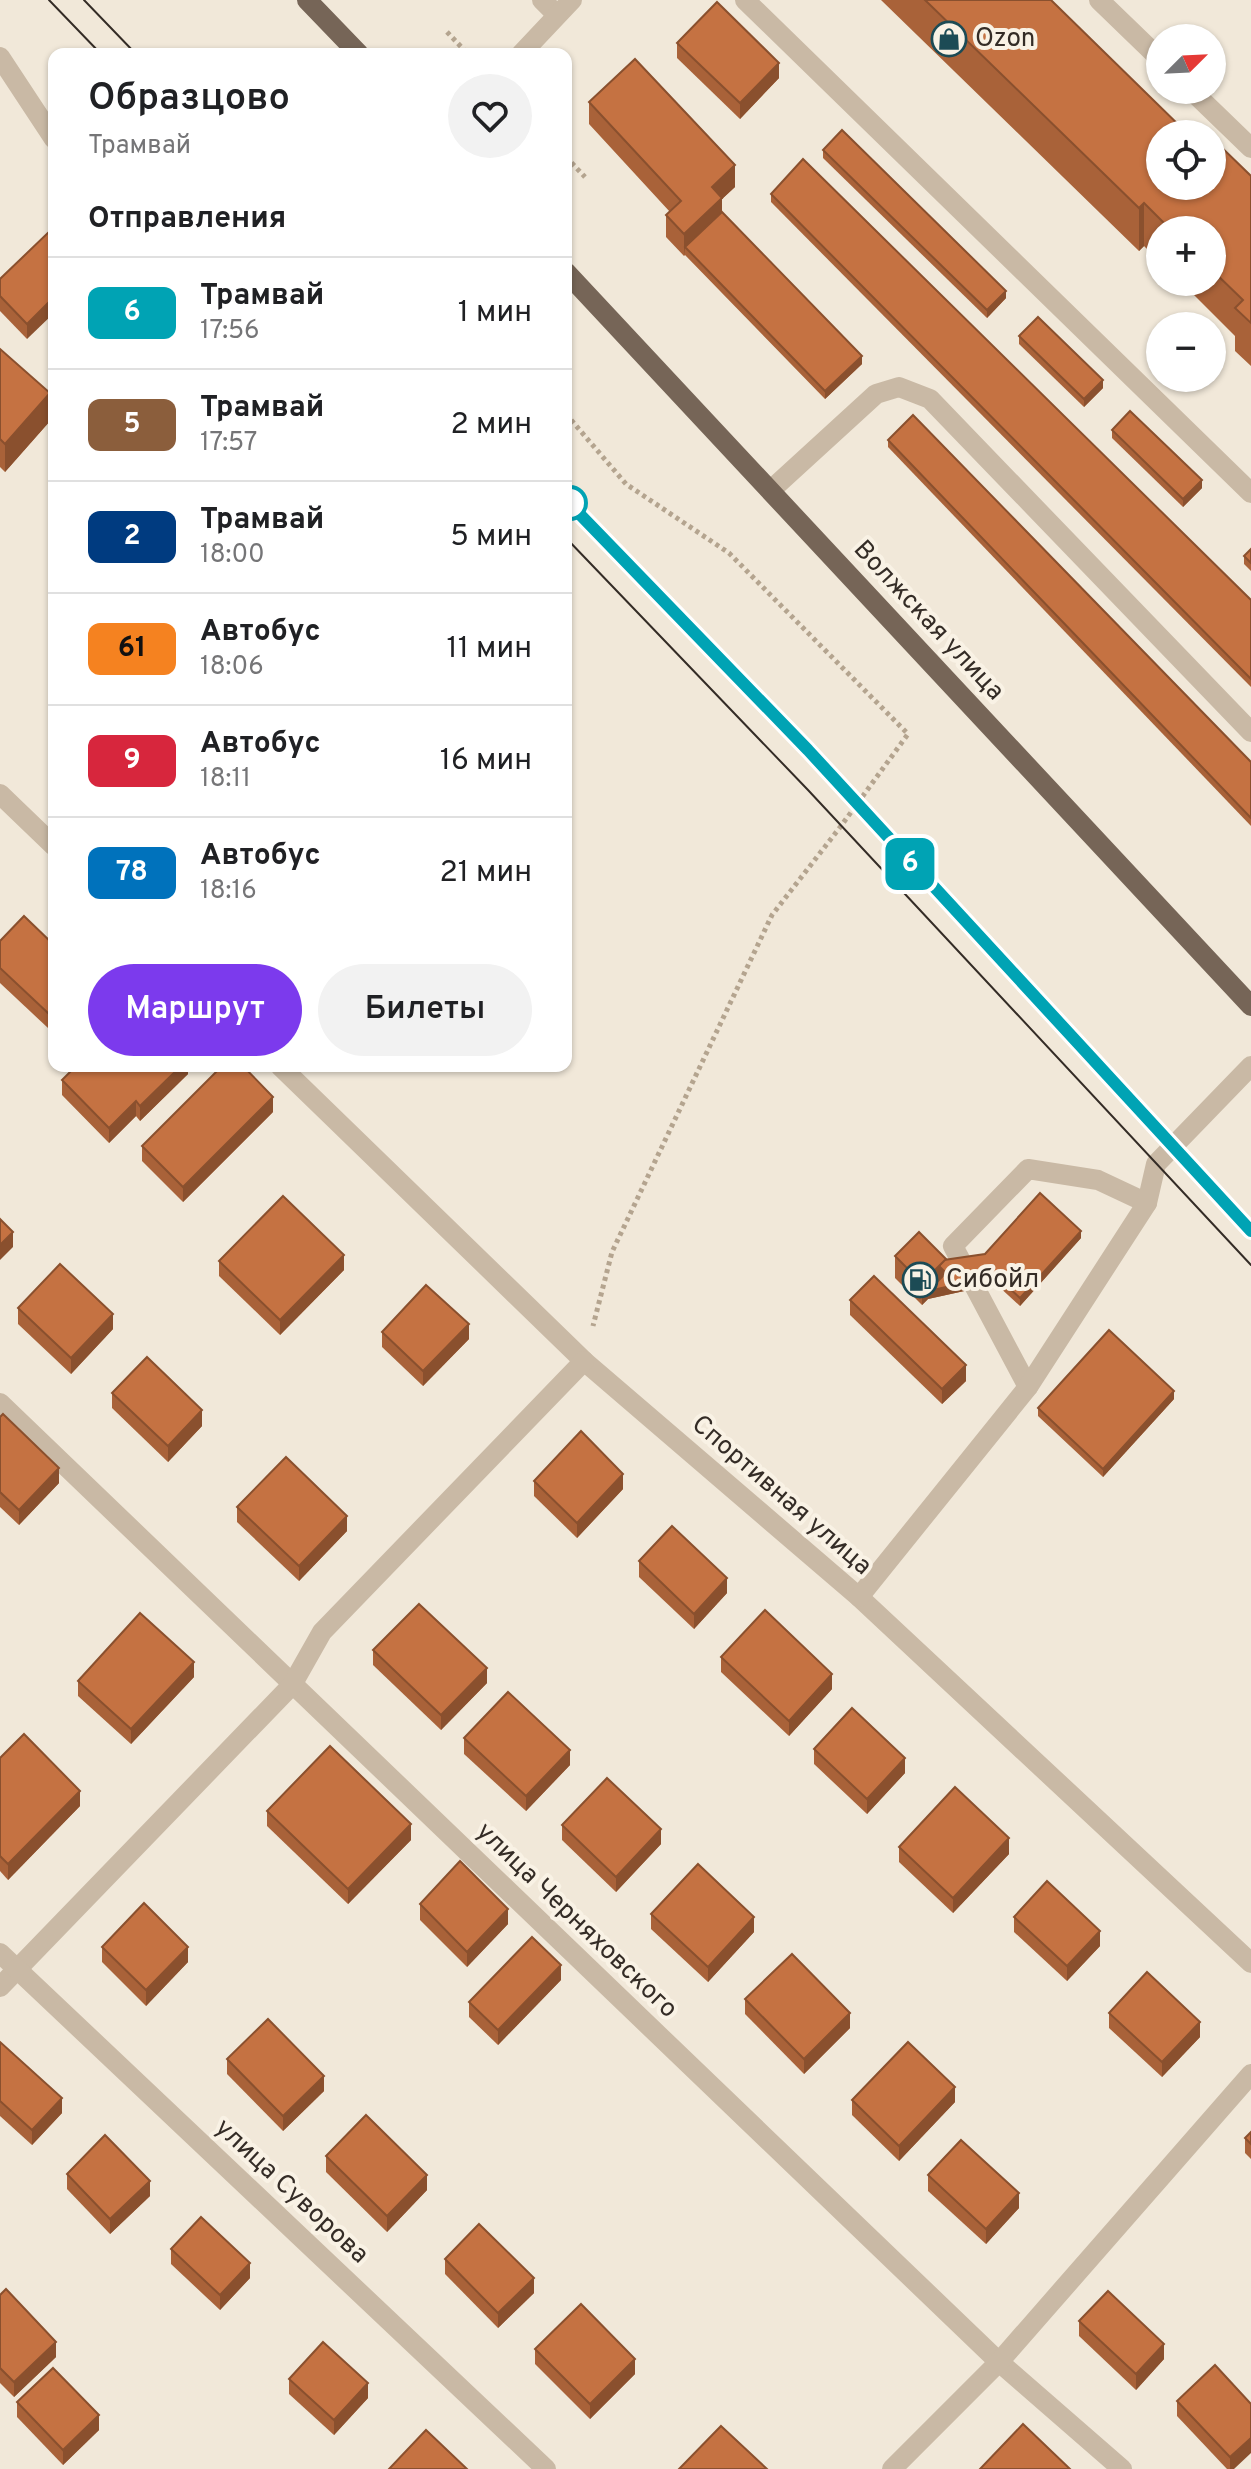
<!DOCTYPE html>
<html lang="ru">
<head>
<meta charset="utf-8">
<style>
	:root { --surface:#fff; --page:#f2f2f2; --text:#202124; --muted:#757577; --line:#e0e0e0; --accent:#7c3aed }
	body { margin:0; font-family:Overpass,sans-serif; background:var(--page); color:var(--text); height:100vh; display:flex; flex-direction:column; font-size:30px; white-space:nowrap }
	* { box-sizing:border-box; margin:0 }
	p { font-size:26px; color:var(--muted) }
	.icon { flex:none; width:44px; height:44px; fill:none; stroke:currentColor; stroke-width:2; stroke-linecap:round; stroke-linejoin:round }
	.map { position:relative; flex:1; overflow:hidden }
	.details { position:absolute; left:48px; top:48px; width:524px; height:1024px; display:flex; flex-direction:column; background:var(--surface); border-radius:16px; box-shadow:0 2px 6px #0004 }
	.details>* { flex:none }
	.badge { padding:0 16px; border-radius:12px; font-size:28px; line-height:52px }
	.needle { width:52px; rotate:66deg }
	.fabs { position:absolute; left:1146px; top:24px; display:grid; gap:16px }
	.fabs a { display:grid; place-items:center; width:80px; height:80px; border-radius:50%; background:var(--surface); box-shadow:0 2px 6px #0004; font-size:40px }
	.map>.badge { position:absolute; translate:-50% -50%; box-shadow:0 0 0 4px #fff }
	h2 { padding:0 40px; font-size:30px; line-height:72px }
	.round { display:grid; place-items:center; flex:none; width:84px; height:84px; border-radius:42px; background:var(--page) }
	.overview { display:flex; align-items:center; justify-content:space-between; height:136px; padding:0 40px }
	h1 { font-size:38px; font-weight:600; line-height:60px }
	.cta { display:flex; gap:16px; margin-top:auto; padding:16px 40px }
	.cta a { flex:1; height:92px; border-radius:48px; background:var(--accent); color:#fff; font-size:32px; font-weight:600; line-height:92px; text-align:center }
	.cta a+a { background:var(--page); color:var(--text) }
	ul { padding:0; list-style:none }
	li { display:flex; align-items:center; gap:24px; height:112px; padding:0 40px; border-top:2px solid var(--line) }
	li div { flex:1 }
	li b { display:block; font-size:30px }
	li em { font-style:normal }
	li .badge { min-width:88px; font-weight:700; text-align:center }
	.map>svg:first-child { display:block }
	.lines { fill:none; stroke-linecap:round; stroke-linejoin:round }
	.path { stroke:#b4a48f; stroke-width:5; stroke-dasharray:4 4; stroke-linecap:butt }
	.service { stroke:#c9b9a5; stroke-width:20 }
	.minor { stroke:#c9b9a5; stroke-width:20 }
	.tertiary { stroke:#c9b9a5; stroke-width:20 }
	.primary { stroke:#766557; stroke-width:20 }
	.tram { stroke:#342c26; stroke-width:2 }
	.wall { fill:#a96239 }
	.shaded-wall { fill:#8a502e }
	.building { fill:#c57242; stroke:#8a502e; stroke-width:2 }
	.line-casing { stroke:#fff; stroke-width:18 }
	.line { stroke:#00a3b4; stroke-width:12 }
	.stop-dot { fill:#fff; stroke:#00a3b4; stroke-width:4 }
	.labels { text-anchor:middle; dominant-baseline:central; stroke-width:8; stroke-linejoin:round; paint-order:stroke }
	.poi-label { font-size:26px; fill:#342c26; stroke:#f9f2e5; text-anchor:start }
	.street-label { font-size:26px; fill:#342c26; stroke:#f9f2e5 }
</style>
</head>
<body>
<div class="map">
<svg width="1251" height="2469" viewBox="0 0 1251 2469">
	<rect width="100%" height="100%" fill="#f1e8d9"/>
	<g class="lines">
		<!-- path -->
		<g class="path">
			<path d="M447,32L468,54"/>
			<path d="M566,157L585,177"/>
			<path d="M566,414L626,484L729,553L908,734L841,826L772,915L612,1252L593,1326"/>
		</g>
		<!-- service -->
		<g class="service">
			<path d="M542,0L557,15"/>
			<path d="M1099,0L1160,59"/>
			<path d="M0,57L54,139"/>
			<path d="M1191,90L1251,148"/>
			<path d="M1028,1387L953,1246L1028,1169L1098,1180L1147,1203"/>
		</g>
		<!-- minor -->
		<g class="minor">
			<path d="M745,0L1251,493"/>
			<path d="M521,54L572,0"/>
			<path d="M771,490L876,394L899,387L930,399L1251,732"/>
			<path d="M0,794L54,846"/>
			<path d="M280,1066L584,1361L859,1597L1251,1963"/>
			<path d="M0,1403L999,2362L1122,2469"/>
			<path d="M859,1597L1028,1387L1147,1203L1156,1164L1251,1066"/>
			<path d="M0,1987L292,1685L322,1632L584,1361"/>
			<path d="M892,2469L999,2362L1251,2074"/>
		</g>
		<!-- tertiary -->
		<path class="tertiary" d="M0,1953L546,2469"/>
		<!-- primary -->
		<g class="primary">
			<path d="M307,0L359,54"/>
			<path d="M566,272L1251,1006"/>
		</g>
		<!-- tram -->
		<g class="tram">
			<path d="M49,0L101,54"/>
			<path d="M84,0L136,54"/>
			<path d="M566,500L808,750L1251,1231"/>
			<path d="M566,538L808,790L1251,1265"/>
		</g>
	</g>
	<!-- wall -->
	<g class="wall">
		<path d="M881,0H1051L1160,134L1251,176V366L1235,351V336L1181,282H1212V230H1160V262L1144,246L1139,251Z"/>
		<path d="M677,43L779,78L740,119L677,58Z"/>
		<path d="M589,102L735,187L722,199V212L862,364L825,399L685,255L684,256L666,237V215L670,212L589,124Z"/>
		<path d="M823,150L1006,298L987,318L823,158Z"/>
		<path d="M771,194L1251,600V687L771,202Z"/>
		<path d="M54,227L27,339L0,311V279Z"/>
		<path d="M1019,336L1103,388L1084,407L1019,344Z"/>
		<path d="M0,349L50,421L5,472L0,467Z"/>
		<path d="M1112,430L1202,488L1183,507L1112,438Z"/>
		<path d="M888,440L1251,762V826L888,447Z"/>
		<path d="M1251,549V571L1244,564V556Z"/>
		<path d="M0,941L54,945L48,1028L0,983Z"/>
		<path d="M188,1066V1074L140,1121L136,1116L109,1143L62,1095V1080Z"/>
		<path d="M273,1112L183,1202L142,1161V1146Z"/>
		<path d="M1081,1238L1020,1306L996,1284L928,1299L922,1305L895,1278V1256L946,1260Z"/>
		<path d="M219,1261L344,1270L280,1335L219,1276Z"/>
		<path d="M850,1300L966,1381L942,1404L850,1315Z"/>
		<path d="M18,1308L113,1329L71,1374L18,1324Z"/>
		<path d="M382,1332L469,1339L423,1386L382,1347Z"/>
		<path d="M112,1393L202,1426L168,1462L112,1408Z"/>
		<path d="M1174,1399L1103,1477L1038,1416V1408Z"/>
		<path d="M0,1417L59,1483L19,1525L0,1507Z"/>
		<path d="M534,1481L623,1489L577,1538L534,1496Z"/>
		<path d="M237,1507L347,1531L299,1581L237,1522Z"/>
		<path d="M639,1561L727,1593L694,1629L639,1577Z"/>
		<path d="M373,1650L487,1683L441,1730L373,1665Z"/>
		<path d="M721,1657L832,1689L789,1736L721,1672Z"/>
		<path d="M194,1677L131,1744L78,1696V1681Z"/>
		<path d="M464,1738L570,1765L526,1811L464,1754Z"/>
		<path d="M814,1749L905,1773L867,1814L814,1764Z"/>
		<path d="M0,1758L80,1806L8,1880L0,1871Z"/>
		<path d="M267,1811L411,1840L348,1904L267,1826Z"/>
		<path d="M562,1825L661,1844L616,1892L562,1840Z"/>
		<path d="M899,1847L1009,1854L953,1913L899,1862Z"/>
		<path d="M420,1904L508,1924L467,1967L420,1920Z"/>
		<path d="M651,1914L754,1932L708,1982L651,1929Z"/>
		<path d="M1014,1917L1100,1946L1067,1981L1014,1932Z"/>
		<path d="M102,1947L188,1962L146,2006L102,1962Z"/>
		<path d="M561,1980L498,2045L469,2017V2002Z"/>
		<path d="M745,1999L850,2028L804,2074L745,2014Z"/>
		<path d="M1109,2013L1200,2037L1162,2077L1109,2028Z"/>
		<path d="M0,2042L62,2113L32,2145L0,2116Z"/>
		<path d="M227,2059L324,2091L283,2131L227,2074Z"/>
		<path d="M852,2100L955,2102L899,2161L852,2115Z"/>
		<path d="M1251,2132V2159L1245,2153V2138Z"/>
		<path d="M326,2156L427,2190L387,2232L326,2172Z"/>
		<path d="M67,2174L150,2196L110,2234L67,2189Z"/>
		<path d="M928,2175L1019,2208L986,2244L928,2191Z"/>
		<path d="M171,2249L250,2278L220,2310L171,2264Z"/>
		<path d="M445,2259L534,2293L498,2328L445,2274Z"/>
		<path d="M0,2295L56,2357L14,2397L0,2383Z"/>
		<path d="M1079,2321L1164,2359L1136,2390L1079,2336Z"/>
		<path d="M535,2349L635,2374L590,2419L535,2364Z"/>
		<path d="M1215,2365L1234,2469H1227L1177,2416V2401Z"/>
		<path d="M289,2379L368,2398L334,2435L289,2394Z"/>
		<path d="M17,2402L99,2430L63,2465L17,2417Z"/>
	</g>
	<!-- shaded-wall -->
	<g class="shaded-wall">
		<path d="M779,63V78L740,119V103Z"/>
		<path d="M735,165V187L722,199V220L685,247L684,256V234L712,187Z"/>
		<path d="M1144,203V246L1139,251V208Z"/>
		<path d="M1006,291V298L987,318V310Z"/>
		<path d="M54,297V313L27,339V324Z"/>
		<path d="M862,356V364L825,399V391Z"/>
		<path d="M1103,380V388L1084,407V399Z"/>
		<path d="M50,393V421L5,472V444Z"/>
		<path d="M1202,480V488L1183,507V499Z"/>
		<path d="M54,1007V1022L48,1028V1013Z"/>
		<path d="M181,1066H188V1074L140,1121V1106Z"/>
		<path d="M273,1097V1112L183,1202V1187Z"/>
		<path d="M136,1101V1116L109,1143V1128Z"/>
		<path d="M1081,1231V1238L1020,1306V1298Z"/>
		<path d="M13,1232V1247L0,1260V1245Z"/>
		<path d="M344,1255V1270L280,1335V1320Z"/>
		<path d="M946,1259V1281L996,1276V1284L928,1299L922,1305V1283Z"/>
		<path d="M113,1314V1329L71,1374V1358Z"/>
		<path d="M469,1324V1339L423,1386V1371Z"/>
		<path d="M966,1365V1381L942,1404V1389Z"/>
		<path d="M1174,1391V1399L1103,1477V1469Z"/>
		<path d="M202,1410V1426L168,1462V1446Z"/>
		<path d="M59,1468V1483L19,1525V1510Z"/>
		<path d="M623,1474V1489L577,1538V1523Z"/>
		<path d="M347,1516V1531L299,1581V1566Z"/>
		<path d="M727,1578V1593L694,1629V1614Z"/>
		<path d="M194,1662V1677L131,1744V1729Z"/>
		<path d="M487,1668V1683L441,1730V1715Z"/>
		<path d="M832,1674V1689L789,1736V1721Z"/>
		<path d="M570,1750V1765L526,1811V1796Z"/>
		<path d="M905,1758V1773L867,1814V1799Z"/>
		<path d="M80,1791V1806L8,1880V1864Z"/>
		<path d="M411,1824V1840L348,1904V1889Z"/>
		<path d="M661,1829V1844L616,1892V1877Z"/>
		<path d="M1009,1838V1854L953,1913V1898Z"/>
		<path d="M508,1909V1924L467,1967V1952Z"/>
		<path d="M754,1917V1932L708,1982V1967Z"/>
		<path d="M1100,1931V1946L1067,1981V1966Z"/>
		<path d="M188,1947V1962L146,2006V1990Z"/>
		<path d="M561,1965V1980L498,2045V2030Z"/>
		<path d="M850,2013V2028L804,2074V2059Z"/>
		<path d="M1200,2022V2037L1162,2077V2062Z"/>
		<path d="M324,2076V2091L283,2131V2116Z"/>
		<path d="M955,2087V2102L899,2161V2146Z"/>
		<path d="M62,2098V2113L32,2145V2130Z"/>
		<path d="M427,2175V2190L387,2232V2216Z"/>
		<path d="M150,2181V2196L110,2234V2219Z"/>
		<path d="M1019,2193V2208L986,2244V2229Z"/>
		<path d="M250,2263V2278L220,2310V2295Z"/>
		<path d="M534,2278V2293L498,2328V2313Z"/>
		<path d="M56,2342V2357L14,2397V2382Z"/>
		<path d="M1164,2344V2359L1136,2390V2374Z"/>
		<path d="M635,2359V2374L590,2419V2404Z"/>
		<path d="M368,2383V2398L334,2435V2420Z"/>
		<path d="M99,2415V2430L63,2465V2450Z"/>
		<path d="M1251,2438V2453L1234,2469H1230V2457Z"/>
	</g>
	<!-- building -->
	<g class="building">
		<path d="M925,0H1051L1188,134H1160V186H1212V138L1251,176V323L1235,308L1243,300L1212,270V230H1171L1144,203L1139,208Z"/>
		<path d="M717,2L779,63L740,103L677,43Z"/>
		<path d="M635,59L735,165L712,187L722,198L684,234L666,215L681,201L589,102Z"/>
		<path d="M842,130L1006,291L987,310L823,150Z"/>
		<path d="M803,159L1251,600V679L771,194Z"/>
		<path d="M722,212L862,356L825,391L685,247Z"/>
		<path d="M54,227V297L27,324L0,296V279Z"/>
		<path d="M1038,317L1103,380L1084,399L1019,336Z"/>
		<path d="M0,349L50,393L5,444L0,439Z"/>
		<path d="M1130,411L1202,480L1183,499L1112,430Z"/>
		<path d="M913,415L1251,762V818L888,440Z"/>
		<path d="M1251,549V563L1244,556Z"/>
		<path d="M24,916L54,945V1007L48,1013L0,968V941Z"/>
		<path d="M76,1066H181L140,1106L136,1101L109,1128L62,1080Z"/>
		<path d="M222,1066H243L273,1097L183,1187L142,1146Z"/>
		<path d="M1040,1193L1081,1231L1020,1298L996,1276L928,1291L946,1273L939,1266L944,1260L985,1254Z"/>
		<path d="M283,1196L344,1255L280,1320L219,1261Z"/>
		<path d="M0,1219L13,1232L0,1245Z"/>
		<path d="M919,1232L946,1259L922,1283L895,1256Z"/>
		<path d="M60,1264L113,1314L71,1358L18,1308Z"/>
		<path d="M874,1276L966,1365L942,1389L850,1300Z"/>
		<path d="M426,1285L469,1324L423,1371L382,1332Z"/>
		<path d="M1109,1330L1174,1391L1103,1469L1038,1408Z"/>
		<path d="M147,1357L202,1410L168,1446L112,1393Z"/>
		<path d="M3,1414L59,1468L19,1510L0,1492V1417Z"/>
		<path d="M581,1431L623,1474L577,1523L534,1481Z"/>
		<path d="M286,1457L347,1516L299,1566L237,1507Z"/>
		<path d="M672,1526L727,1578L694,1614L639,1561Z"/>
		<path d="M419,1604L487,1668L441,1715L373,1650Z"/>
		<path d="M765,1610L832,1674L789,1721L721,1657Z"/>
		<path d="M140,1613L194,1662L131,1729L78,1681Z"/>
		<path d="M508,1692L570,1750L526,1796L464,1738Z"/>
		<path d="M852,1708L905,1758L867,1799L814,1749Z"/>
		<path d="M24,1734L80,1791L8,1864L0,1856V1758Z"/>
		<path d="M330,1746L411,1824L348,1889L267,1811Z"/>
		<path d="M607,1778L661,1829L616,1877L562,1825Z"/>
		<path d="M955,1787L1009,1838L953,1898L899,1847Z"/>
		<path d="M460,1861L508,1909L467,1952L420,1904Z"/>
		<path d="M698,1864L754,1917L708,1967L651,1914Z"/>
		<path d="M1047,1881L1100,1931L1067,1966L1014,1917Z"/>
		<path d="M144,1903L188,1947L146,1990L102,1947Z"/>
		<path d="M532,1937L561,1965L498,2030L469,2002Z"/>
		<path d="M792,1954L850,2013L804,2059L745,1999Z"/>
		<path d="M1147,1972L1200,2022L1162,2062L1109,2013Z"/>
		<path d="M268,2019L324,2076L283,2116L227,2059Z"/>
		<path d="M0,2042L62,2098L32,2130L0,2101Z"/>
		<path d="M908,2042L955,2087L899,2146L852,2100Z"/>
		<path d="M366,2115L427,2175L387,2216L326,2156Z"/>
		<path d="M1251,2132V2144L1245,2138Z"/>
		<path d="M105,2135L150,2181L110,2219L67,2174Z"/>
		<path d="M961,2140L1019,2193L986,2229L928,2175Z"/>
		<path d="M201,2217L250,2263L220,2295L171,2249Z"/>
		<path d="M479,2224L534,2278L498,2313L445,2259Z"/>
		<path d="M6,2289L56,2342L14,2382L0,2368V2295Z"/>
		<path d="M1108,2291L1164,2344L1136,2374L1079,2321Z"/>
		<path d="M581,2304L635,2359L590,2404L535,2349Z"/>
		<path d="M323,2342L368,2383L334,2420L289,2379Z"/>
		<path d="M1215,2365L1251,2404V2438L1230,2457L1177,2401Z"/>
		<path d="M53,2368L99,2415L63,2450L17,2402Z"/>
		<path d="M1023,2424L1070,2469H980Z"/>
		<path d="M721,2426L767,2469H679Z"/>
		<path d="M426,2430L467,2469H389Z"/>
	</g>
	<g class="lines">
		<!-- line casing -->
		<g class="line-casing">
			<path id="line" d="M566,500L808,750L1251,1231"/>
		</g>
		<!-- line -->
		<use href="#line" class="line"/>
	</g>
	<!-- icons -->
	<defs>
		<g id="shop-ring" transform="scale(1.8)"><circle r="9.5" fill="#f9f2e5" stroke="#1c4b55" stroke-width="1.5"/><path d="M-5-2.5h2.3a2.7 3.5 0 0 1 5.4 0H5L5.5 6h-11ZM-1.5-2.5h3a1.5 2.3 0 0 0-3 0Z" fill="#1c4b55"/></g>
		<g id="fuel-ring" transform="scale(1.8)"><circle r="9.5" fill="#f9f2e5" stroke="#1c4b55" stroke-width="1.5"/><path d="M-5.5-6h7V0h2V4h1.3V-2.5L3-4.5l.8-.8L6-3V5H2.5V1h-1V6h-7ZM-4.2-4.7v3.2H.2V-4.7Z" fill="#1c4b55"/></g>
	</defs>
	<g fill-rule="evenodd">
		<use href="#shop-ring" x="949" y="39"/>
		<use href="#fuel-ring" x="920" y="1280"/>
	</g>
	<!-- markers -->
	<circle class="stop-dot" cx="570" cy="503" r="16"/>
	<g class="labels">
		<!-- poi labels -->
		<g class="poi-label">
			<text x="975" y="39">Ozon</text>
			<text x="946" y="1280">Сибойл</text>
		</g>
		<!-- street labels -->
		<g class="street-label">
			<text transform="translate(928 621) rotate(47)">Волжская улица</text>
			<text transform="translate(781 1496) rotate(41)">Спортивная улица</text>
			<text transform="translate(576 1921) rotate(44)">улица Черняховского</text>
			<text transform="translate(291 2192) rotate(43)">улица Суворова</text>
		</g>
	</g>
</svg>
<div class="fabs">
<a><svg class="needle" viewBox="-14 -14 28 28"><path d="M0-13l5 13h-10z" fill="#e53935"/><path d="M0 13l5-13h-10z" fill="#757577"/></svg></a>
<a><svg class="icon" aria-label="locate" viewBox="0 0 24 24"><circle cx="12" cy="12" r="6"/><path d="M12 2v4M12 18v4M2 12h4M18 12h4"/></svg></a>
<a>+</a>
<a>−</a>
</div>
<b class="badge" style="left:910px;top:864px;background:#00a3b4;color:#fff">6</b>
<section class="details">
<div class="overview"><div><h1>Образцово</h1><p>Трамвай</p></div><a class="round"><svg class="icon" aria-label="heart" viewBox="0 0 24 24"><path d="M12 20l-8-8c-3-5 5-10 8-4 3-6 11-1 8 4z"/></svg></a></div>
<h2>Отправления</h2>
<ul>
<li><span class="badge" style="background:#00a3b4;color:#fff">6</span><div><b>Трамвай</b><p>17:56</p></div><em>1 мин</em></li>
<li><span class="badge" style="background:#8b5e3c;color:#fff">5</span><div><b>Трамвай</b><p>17:57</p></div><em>2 мин</em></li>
<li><span class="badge" style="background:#003b80;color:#fff">2</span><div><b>Трамвай</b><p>18:00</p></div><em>5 мин</em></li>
<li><span class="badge" style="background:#f58220;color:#111">61</span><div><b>Автобус</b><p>18:06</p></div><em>11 мин</em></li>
<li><span class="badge" style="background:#d7263d;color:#fff">9</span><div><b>Автобус</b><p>18:11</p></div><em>16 мин</em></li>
<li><span class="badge" style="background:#0072bc;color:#fff">78</span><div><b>Автобус</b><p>18:16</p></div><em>21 мин</em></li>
</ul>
<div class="cta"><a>Маршрут</a><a>Билеты</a></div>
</section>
</div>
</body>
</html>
